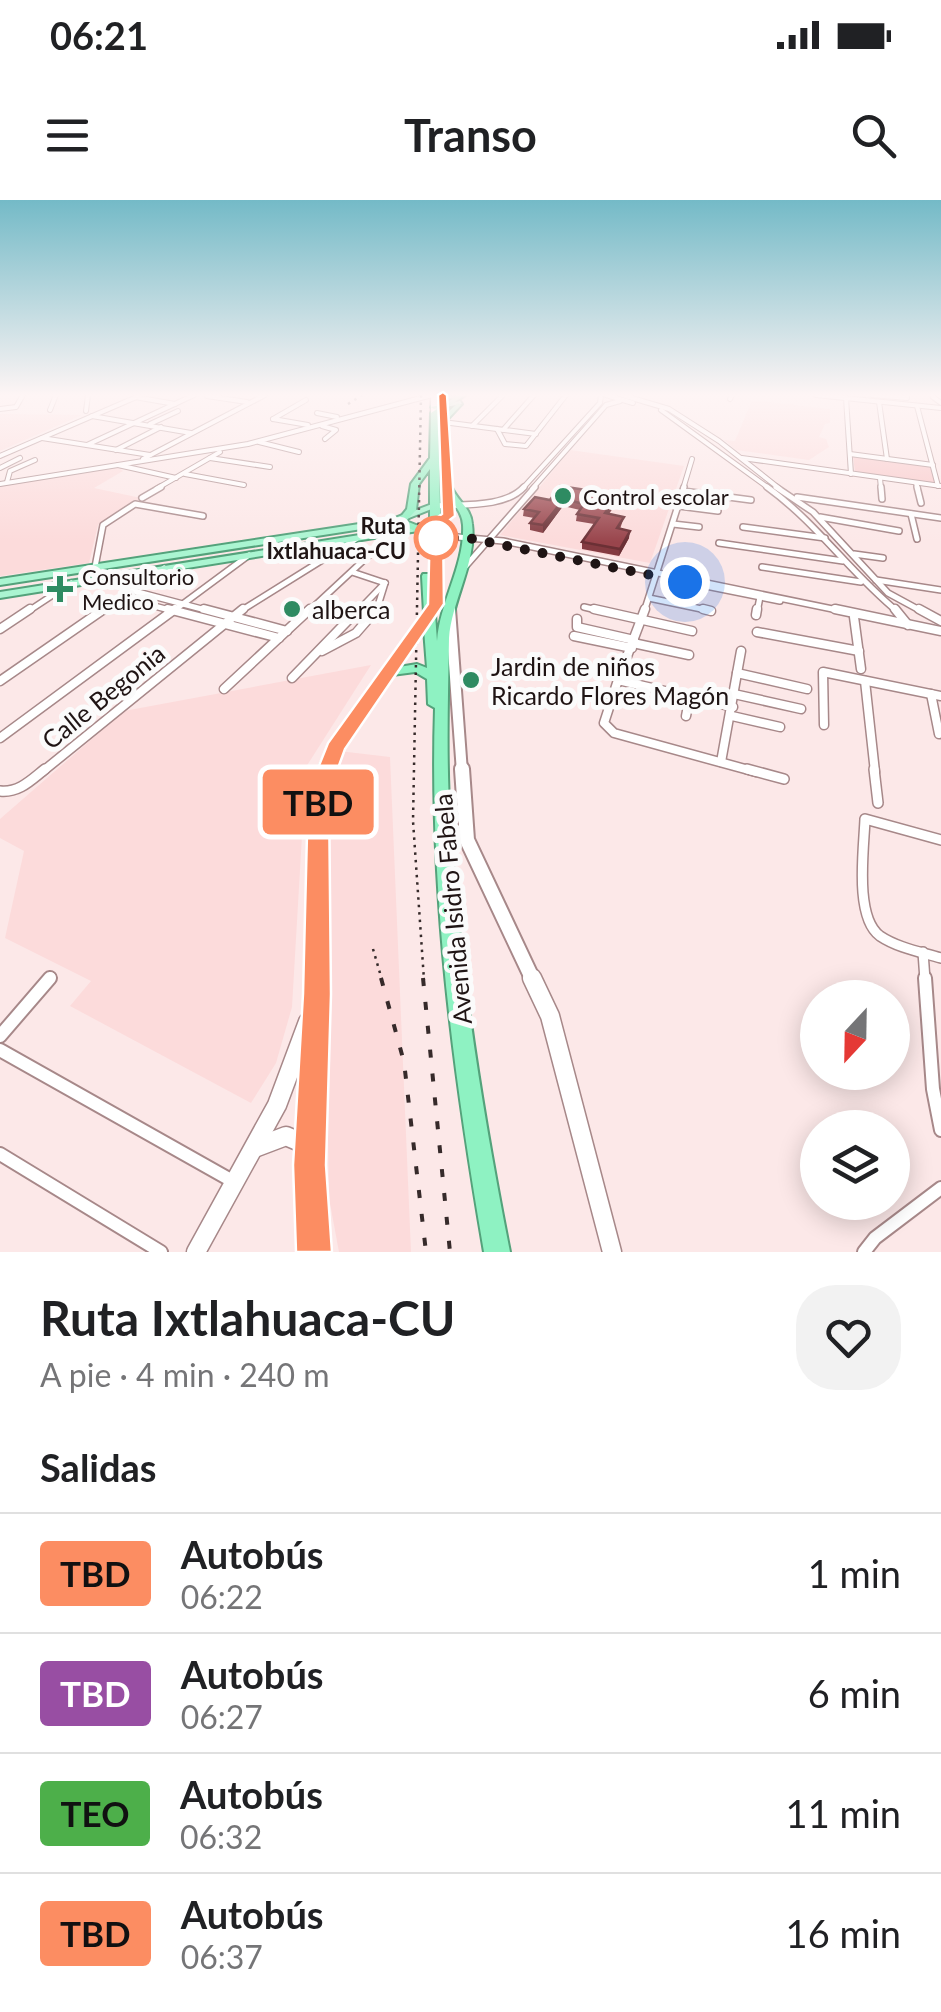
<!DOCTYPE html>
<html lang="es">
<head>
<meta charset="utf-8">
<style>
	:root { --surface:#fff; --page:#f2f2f2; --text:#202124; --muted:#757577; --line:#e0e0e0 }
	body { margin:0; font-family:Lato,sans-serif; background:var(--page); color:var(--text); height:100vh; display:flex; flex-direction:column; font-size:38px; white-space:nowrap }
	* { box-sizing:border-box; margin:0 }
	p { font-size:32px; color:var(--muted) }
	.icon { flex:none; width:55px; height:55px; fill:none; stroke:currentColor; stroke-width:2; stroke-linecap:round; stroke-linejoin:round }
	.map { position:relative; height:1052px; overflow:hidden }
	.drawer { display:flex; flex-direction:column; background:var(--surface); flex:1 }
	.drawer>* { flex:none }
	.badge { padding:0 20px; border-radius:8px; font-size:35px; line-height:65px }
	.needle { width:65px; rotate:202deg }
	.tools { position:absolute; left:800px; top:780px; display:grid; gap:20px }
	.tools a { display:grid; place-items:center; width:110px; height:110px; border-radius:50%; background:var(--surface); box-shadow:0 5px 25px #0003; font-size:50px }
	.you { position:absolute; width:50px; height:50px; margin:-25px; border:8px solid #fff; border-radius:50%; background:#1a73e8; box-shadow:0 0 0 15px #1a73e833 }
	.map>.badge { position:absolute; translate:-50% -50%; box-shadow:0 0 0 5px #fff }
	h2 { padding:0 40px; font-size:38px; line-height:90px }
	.round { display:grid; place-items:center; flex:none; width:105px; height:105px; border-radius:40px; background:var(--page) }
	.headline { display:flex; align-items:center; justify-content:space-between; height:170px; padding:0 40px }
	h1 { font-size:48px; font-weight:700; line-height:75px }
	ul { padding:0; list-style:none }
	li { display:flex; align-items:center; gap:30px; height:120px; padding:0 40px; border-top:2px solid var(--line) }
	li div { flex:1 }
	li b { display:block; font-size:38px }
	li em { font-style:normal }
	li .badge { min-width:110px; font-weight:700; text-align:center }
	.status { display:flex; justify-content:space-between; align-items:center; height:70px; padding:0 50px; background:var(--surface); direction:ltr }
	.status svg { height:28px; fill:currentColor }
	header { display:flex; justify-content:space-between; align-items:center; height:130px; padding:0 40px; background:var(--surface); font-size:45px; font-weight:700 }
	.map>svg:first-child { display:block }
	.built { fill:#fcdbdb }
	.green { fill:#f8c6c7 }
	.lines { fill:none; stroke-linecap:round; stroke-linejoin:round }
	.minor-far4-casing { stroke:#a78889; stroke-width:6 }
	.minor-far3-casing { stroke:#a78889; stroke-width:8 }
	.minor-far2-casing { stroke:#a78889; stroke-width:11 }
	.minor-far1-casing { stroke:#a78889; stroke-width:12 }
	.minor-casing { stroke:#a78889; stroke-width:16 }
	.secondary-far3-casing { stroke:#a78889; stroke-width:9 }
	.secondary-far2-casing { stroke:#a78889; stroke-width:14 }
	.secondary-far1-casing { stroke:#a78889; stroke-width:18 }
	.secondary-casing { stroke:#a78889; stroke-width:21 }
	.primary-casing { stroke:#54a27b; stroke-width:4 }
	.trunk-casing { stroke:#54a27b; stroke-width:4 }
	.minor-far4 { stroke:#fff; stroke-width:4 }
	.minor-far3 { stroke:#fff; stroke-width:5 }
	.minor-far2 { stroke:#fff; stroke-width:8 }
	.minor-far1 { stroke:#fff; stroke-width:9 }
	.minor { stroke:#fff; stroke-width:12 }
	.secondary-far3 { stroke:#fff; stroke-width:6 }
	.secondary-far2 { stroke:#fff; stroke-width:10 }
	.secondary-far1 { stroke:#fff; stroke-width:14 }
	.secondary { stroke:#fff; stroke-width:18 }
	.primary { fill:#aaf5d1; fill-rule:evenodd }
	.trunk { fill:#8ef2c2; fill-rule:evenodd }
	.rail-far1 { stroke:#362a2a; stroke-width:2.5; stroke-dasharray:2.5 5; stroke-linecap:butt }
	.rail { stroke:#362a2a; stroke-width:4; stroke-dasharray:8 16; stroke-linecap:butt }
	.wall { fill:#843b41 }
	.shaded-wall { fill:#6b3035 }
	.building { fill:#99454c; stroke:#6b3035; stroke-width:2.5 }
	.line { fill:#fc8d62; stroke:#fff; stroke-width:2.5 }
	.walk { stroke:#1f1414; stroke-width:10; stroke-dasharray:0 18 }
	.poi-dot { fill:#2e8b62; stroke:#fbfbfb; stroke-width:4 }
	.stop-dot { fill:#fff; stroke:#fc8d62; stroke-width:5 }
	.labels { text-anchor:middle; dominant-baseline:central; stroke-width:10; stroke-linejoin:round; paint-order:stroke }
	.far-poi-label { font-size:22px; fill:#1f1414; stroke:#fbfbfb; text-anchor:start }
	.far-stop-label { font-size:22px; font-weight:bold; fill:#1f1414; stroke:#fbfbfb; text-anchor:end }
	.poi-label { font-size:25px; fill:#1f1414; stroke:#fbfbfb; text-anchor:start }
	.street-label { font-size:25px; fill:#1f1414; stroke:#fbfbfb }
</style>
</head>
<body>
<div class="status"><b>06:21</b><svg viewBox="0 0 49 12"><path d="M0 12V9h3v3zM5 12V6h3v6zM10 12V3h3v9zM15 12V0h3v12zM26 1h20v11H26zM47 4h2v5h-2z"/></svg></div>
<header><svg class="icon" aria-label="menu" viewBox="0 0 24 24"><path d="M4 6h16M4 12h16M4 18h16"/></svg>Transo<svg class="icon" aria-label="search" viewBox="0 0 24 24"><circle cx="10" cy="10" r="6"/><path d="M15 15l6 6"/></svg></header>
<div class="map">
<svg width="941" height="1052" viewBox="0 0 941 1052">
	<rect width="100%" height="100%" fill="#fce8e8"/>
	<!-- built -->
	<g class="built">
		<path d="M752,200L830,209V223L825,224L819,237L826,239L829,247L809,260L736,250L724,240L735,241Z"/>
		<path d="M0,214L82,215L0,251Z"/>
		<path d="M570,250L684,266L650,363L500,335Z"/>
		<path d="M125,264L120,268L123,271L94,288L141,298L98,325L89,363L0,376V282Z"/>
		<path d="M371,465L306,567L292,807L276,863L251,903L70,806L91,781L5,738L24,651L0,638V619L124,511Z"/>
		<path d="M339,551L390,557L411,1052H339L329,998L322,588Z"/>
	</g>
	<!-- green -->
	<path class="green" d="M853,256L930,265L935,284L855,273Z"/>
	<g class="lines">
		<!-- minor-far4 casing -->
		<g class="minor-far4-casing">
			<g id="minor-far4">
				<path d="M606,195L633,203"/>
				<path d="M622,195L669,209L719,241L780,289"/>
				<path d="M816,195L941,208"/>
				<path d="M872,195L907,198V195"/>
				<path d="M207,196L247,202"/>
				<path d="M135,197L175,204"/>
				<path d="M933,197L941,203"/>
				<path d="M846,198L851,274"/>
				<path d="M730,199L732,195"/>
				<path d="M879,202L887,259"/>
				<path d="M917,206L938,286"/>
				<path d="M0,209L16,207L23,195"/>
				<path d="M50,210L56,195"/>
				<path d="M661,210L770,289"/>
				<path d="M86,211L88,195"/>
				<path d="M317,213L337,217"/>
				<path d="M92,216L191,233"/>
				<path d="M273,219L308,225"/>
				<path d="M273,219L306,200"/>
				<path d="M443,222L536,234"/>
				<path d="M150,224L178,211"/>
				<path d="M322,226L336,230L325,239"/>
				<path d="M472,226L503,195"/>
				<path d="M497,229L505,244L526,246L566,195"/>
				<path d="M503,230L534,195"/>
				<path d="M42,238L150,255"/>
				<path d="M259,242L299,252"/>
				<path d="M87,245L194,195"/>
				<path d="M116,250L161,227"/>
				<path d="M850,254L933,265"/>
				<path d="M0,256L141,195"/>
				<path d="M210,258L270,267"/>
				<path d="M742,258L941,286"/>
				<path d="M143,259L265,195"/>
				<path d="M118,265L176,278"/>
				<path d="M0,268L20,258"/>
				<path d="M185,274L244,285"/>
				<path d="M880,278L881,289"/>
				<path d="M7,282L10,271L35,260"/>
				<path d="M916,283L918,289"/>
				<path d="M0,284L248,244L432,195"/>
				<path d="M156,289L220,252"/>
				<path d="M522,289L600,203L601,195"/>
				<path d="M532,289L606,205L620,201"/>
				<path d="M683,289L692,259"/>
			</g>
		</g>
		<!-- minor-far3 casing -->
		<g class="minor-far3-casing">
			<g id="minor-far3">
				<path d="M767,287C817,323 850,373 898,412"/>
				<path d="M776,287L813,312L888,393L923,412"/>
				<path d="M881,287L882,299"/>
				<path d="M917,287L921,303"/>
				<path d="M683,291L751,300"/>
				<path d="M797,297L941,318"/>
				<path d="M142,298L161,287"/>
				<path d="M435,306C462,304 505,308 524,287"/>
				<path d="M679,306L718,311"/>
				<path d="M911,314L917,339"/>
				<path d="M820,317L899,331"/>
				<path d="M673,324L699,327"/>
				<path d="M743,327L825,338"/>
				<path d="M435,335L503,341L847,412"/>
				<path d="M719,343L843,361"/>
				<path d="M854,354L883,358"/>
				<path d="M95,367L103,325L135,304L203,316"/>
				<path d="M762,367L861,382"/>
				<path d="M464,368L535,287"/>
				<path d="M352,372L385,383"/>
				<path d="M876,380L941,390"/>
				<path d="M686,382L780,401"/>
				<path d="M134,391L213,412"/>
				<path d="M124,398L177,412"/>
				<path d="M649,398L711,411"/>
				<path d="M584,407L605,412"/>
				<path d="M27,412L71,383"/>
				<path d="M101,412L164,368"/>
				<path d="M172,412L249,355"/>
				<path d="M239,412L356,339"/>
				<path d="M308,412L395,331"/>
				<path d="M357,412L385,383"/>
				<path d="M376,412L385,383"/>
				<path d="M644,412L684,287"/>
				<path d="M757,412L760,397"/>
			</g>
		</g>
		<!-- minor-far2 casing -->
		<g class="minor-far2-casing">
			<g id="minor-far2">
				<path d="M168,409L279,438"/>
				<path d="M204,409L287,431"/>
				<path d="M594,409L692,431"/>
				<path d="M703,409L711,411"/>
				<path d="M835,409L941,431"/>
				<path d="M895,409L908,425"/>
				<path d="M919,409L941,421"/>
				<path d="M756,415L757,409"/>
				<path d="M854,417L861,469"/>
				<path d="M577,419V427L634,440"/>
				<path d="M0,429L30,409"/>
				<path d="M757,432L859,451"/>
				<path d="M574,436L632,448"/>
				<path d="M633,443L689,455"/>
				<path d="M322,451L356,433L377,409"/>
				<path d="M737,473L807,489"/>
				<path d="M292,478L359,409"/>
				<path d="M618,480L645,409"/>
				<path d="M0,481L104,409"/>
				<path d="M865,481L875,572"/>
				<path d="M224,489L310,409"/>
				<path d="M734,494L801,509"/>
				<path d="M931,494L939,534"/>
				<path d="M733,507L618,480L604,523L614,533L756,572"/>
				<path d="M686,516L690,496"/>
				<path d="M732,516L780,527"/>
				<path d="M824,525L823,472L941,496"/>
				<path d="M0,538L175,409"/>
				<path d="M721,562L741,451"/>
				<path d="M42,572L243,409"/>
			</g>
		</g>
		<!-- minor-far1 casing -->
		<g class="minor-far1-casing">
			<g id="minor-far1">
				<path d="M747,569L784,579"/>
				<path d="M874,569L878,603"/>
				<path d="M0,591C19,593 31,580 45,569"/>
				<path d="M941,640L865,619C864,648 854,717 880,736C898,748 921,752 941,758"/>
				<path d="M923,752L925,780"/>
				<path d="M48,780L51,777"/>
			</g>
		</g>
		<!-- minor casing -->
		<g class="minor-casing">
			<g id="minor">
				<path d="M925,778L933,889L941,930"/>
				<path d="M0,836L50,778"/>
				<path d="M0,850L236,983"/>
				<path d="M0,954L161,1052"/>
				<path d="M864,1052L875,1038L941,988"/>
			</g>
		</g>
		<!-- secondary-far3 casing -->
		<g class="secondary-far3-casing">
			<g id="secondary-far3">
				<path d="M434,195V213"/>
				<path d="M443,195V220"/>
			</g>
		</g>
		<!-- secondary-far2 casing -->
		<g class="secondary-far2-casing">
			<path id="secondary-far2" d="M450,409L462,572"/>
		</g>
		<!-- secondary-far1 casing -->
		<g class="secondary-far1-casing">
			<path id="secondary-far1" d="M462,569L467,640L533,780"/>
		</g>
		<!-- secondary casing -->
		<g class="secondary-casing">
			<g id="secondary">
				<path d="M532,778L550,816L612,1052"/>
				<path d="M257,947L286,936L300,942L307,954"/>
				<path d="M196,1052L277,905L308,822"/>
			</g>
		</g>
		<!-- primary casing -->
		<g class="primary-casing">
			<g id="primary">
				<path d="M441,195L461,197L458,199L443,198Z"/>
				<path d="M460,201L462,204L434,209L431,207Z"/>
				<path d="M445,288L452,290L451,317L418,331L0,398V392L416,326L443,316Z"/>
				<path d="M432,304L439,306L394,324L0,385V379L392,319Z"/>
			</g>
		</g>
		<!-- trunk casing -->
		<g class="trunk-casing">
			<path id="trunk" d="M458,195H465L438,214L442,404L435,414L437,441C440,401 465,365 463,325C462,307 446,300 442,283C437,263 440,240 439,220L458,203L461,205L447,220C448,242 443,271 453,290C460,303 471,309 472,324C477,362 452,400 449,438C448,499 446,560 450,621C459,766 482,910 510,1052H484C453,872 429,691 435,508L428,504L427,479L415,472L392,475L341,550L328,579L322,965L327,1052H301L298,965L314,579L330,544L424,413L422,376L423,374H430V352H424C417,323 412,332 389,321L394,318L399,319L407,309L411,284L430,258L431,213ZM430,269V337L421,327L406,321L416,310L419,284ZM424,429L427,468L417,464L399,467Z"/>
		</g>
		<!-- minor-far4 -->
		<use href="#minor-far4" class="minor-far4"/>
		<!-- minor-far3 -->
		<use href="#minor-far3" class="minor-far3"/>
		<!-- minor-far2 -->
		<use href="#minor-far2" class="minor-far2"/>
		<!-- minor-far1 -->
		<use href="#minor-far1" class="minor-far1"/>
		<!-- minor -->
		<use href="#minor" class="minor"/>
		<!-- secondary-far3 -->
		<use href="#secondary-far3" class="secondary-far3"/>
		<!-- secondary-far2 -->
		<use href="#secondary-far2" class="secondary-far2"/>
		<!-- secondary-far1 -->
		<use href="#secondary-far1" class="secondary-far1"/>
		<!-- secondary -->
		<use href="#secondary" class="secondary"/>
		<!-- primary -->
		<use href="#primary" class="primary"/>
		<!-- trunk -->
		<use href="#trunk" class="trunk"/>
		<!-- rail-far1 -->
		<g class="rail-far1">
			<path d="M421,195L413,621L424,780"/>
			<path d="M348,204L362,195"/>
			<path d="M373,749L382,780"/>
		</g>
		<!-- rail -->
		<g class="rail">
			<path d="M381,778L404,862L426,1052"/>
			<path d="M423,778L450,1052"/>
		</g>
	</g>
	<!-- wall -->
	<path class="wall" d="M618,295L617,302L609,314L624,317L620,329L629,338L619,356L582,349V342L594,324L576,321L577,314L580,310L563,306L543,333L530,330V323L534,318L523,316L524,309L550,300Z"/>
	<!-- shaded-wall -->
	<g class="shaded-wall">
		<path d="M618,295L617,302L604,320L605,313Z"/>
		<path d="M564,299L563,306L543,333V325Z"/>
		<path d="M630,331L629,338L619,356L620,349Z"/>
	</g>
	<!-- building -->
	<path class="building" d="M560,286L618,295L605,313L624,317L617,328L630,331L620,349L582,342L599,318L577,314L584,304L564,299L543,325L530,323L539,312L524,309L535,297L550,300Z"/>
	<!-- sky -->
	<linearGradient id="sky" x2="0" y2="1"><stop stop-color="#74bac7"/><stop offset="0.57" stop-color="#fef5f5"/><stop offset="1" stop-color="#fef5f5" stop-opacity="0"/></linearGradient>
	<rect width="941" height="342" fill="url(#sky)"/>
	<!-- line -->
	<path class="line" d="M443,192L447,195L455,316L443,325L444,404L345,549L329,593L331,794L326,965L332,1052H296L293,965L303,794L308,593L328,543L428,404L430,323L442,314L438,195Z"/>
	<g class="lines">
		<!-- walk -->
		<path class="walk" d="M436,338H468L685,382"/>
	</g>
	<!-- markers -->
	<g class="poi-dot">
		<circle cx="563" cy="296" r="10"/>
		<path d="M55 374h10v10h10v10h-10v10h-10v-10h-10v-10h10z"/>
		<circle cx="292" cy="409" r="10"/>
		<circle cx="471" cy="480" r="10"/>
	</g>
	<circle class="stop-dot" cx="436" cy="338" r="20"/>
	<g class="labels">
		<!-- far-poi labels -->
		<g class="far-poi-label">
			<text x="583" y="296">Control escolar</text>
			<text x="82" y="376">Consultorio<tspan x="82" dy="25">Medico</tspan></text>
		</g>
		<!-- far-stop labels -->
		<g class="far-stop-label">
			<text x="406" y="325">Ruta<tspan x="406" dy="25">Ixtlahuaca-CU</tspan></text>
		</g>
		<!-- poi labels -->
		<g class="poi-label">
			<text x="312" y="409">alberca</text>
			<text x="491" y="466">Jardin de niños<tspan x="491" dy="29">Ricardo Flores Magón</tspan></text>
		</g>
		<!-- street labels -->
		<g class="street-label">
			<text transform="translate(103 496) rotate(-39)">Calle Begonia</text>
			<text transform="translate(452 709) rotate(-95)">Avenida Isidro Fabela</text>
		</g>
	</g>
</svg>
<div class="tools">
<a><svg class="needle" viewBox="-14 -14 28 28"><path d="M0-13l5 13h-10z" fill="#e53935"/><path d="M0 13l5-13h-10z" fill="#757577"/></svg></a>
<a><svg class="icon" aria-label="layers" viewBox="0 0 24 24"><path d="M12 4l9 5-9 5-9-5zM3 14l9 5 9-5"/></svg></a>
</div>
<div class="you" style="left:685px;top:382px"></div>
<b class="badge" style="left:318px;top:602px;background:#fc8d62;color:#111">TBD</b>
</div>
<section class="drawer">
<div class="headline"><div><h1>Ruta Ixtlahuaca-CU</h1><p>A pie · 4 min · 240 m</p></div><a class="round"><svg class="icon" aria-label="heart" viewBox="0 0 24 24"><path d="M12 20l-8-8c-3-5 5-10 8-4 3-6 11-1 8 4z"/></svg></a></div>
<h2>Salidas</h2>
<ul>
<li><span class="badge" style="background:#fc8d62;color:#111">TBD</span><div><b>Autobús</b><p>06:22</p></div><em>1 min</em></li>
<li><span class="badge" style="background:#984ea3;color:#fff">TBD</span><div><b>Autobús</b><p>06:27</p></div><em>6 min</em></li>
<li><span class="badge" style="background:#4daf4a;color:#111">TEO</span><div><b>Autobús</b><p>06:32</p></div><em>11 min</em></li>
<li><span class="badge" style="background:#fc8d62;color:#111">TBD</span><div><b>Autobús</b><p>06:37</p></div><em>16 min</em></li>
</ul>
</section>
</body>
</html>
